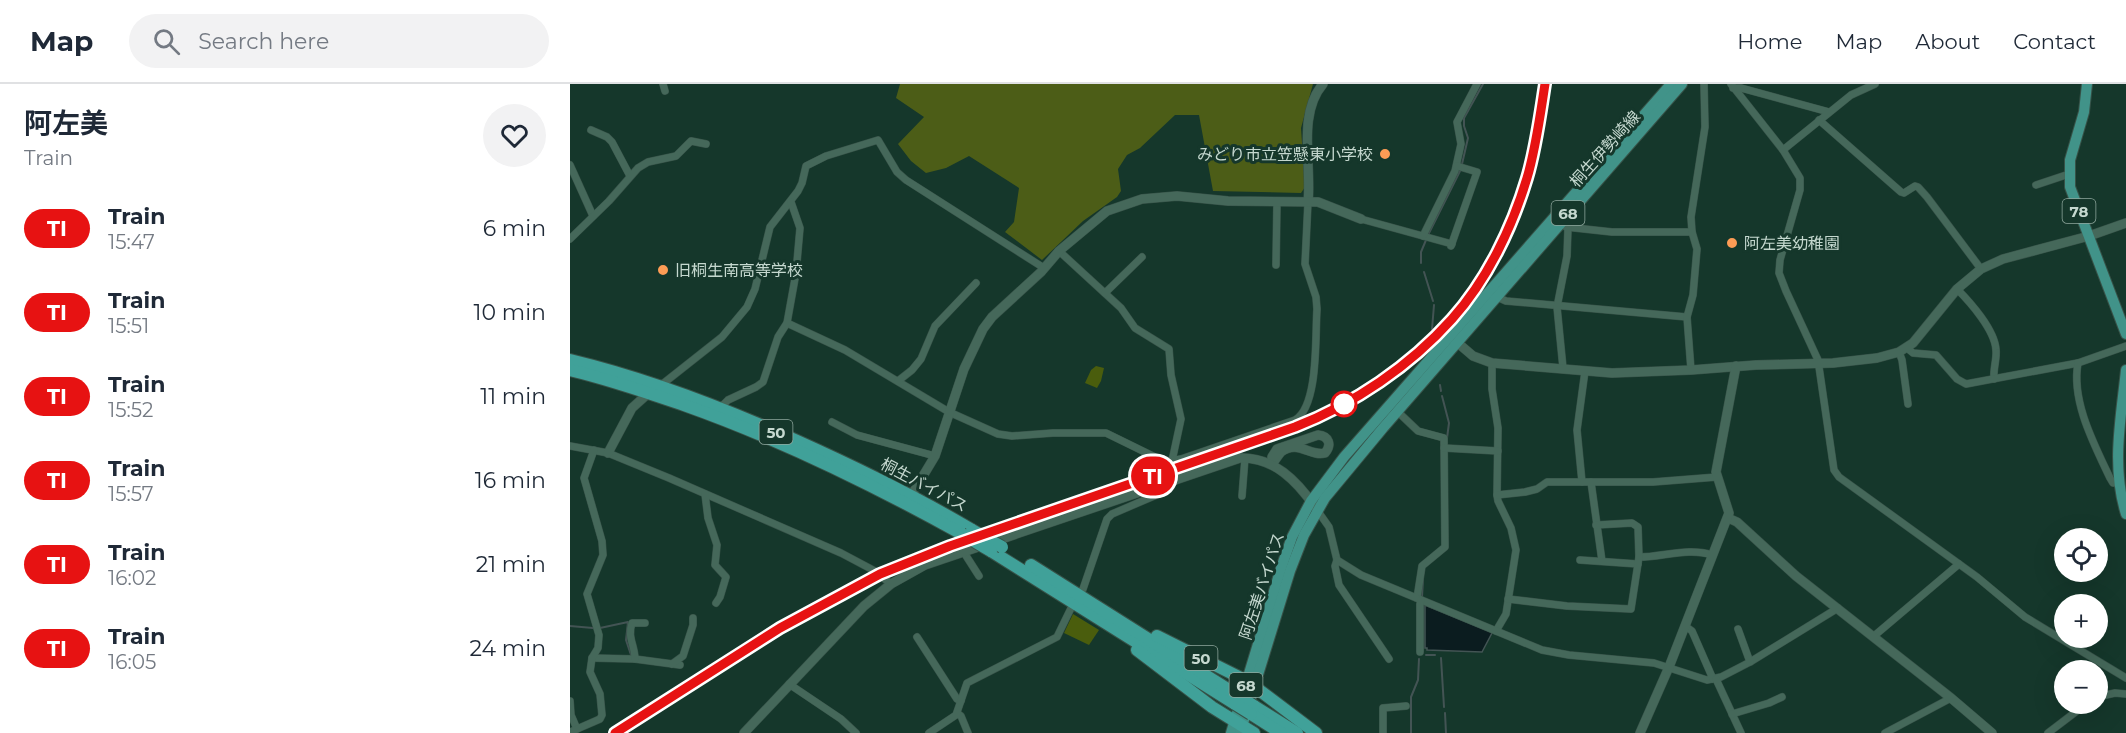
<!DOCTYPE html>
<html lang="en">
<head>
<meta charset="utf-8">
<style>
	:root { --surface:#fff; --page:#f2f2f3; --text:#1f2937; --muted:#747a83; --line:#e0e1e3 }
	body { margin:0; font-family:Montserrat,"Noto Sans JP",sans-serif; background:var(--page); color:var(--text); height:100vh; display:flex; flex-direction:column; font-size:22px; white-space:nowrap }
	* { box-sizing:border-box; margin:0 }
	p { font-size:20px; color:var(--muted) }
	.icon { flex:none; width:33px; height:33px; fill:none; stroke:currentColor; stroke-width:2; stroke-linecap:round; stroke-linejoin:round }
	.map { position:relative; flex:1; overflow:hidden }
	.drawer { display:flex; flex-direction:column; background:var(--surface); width:570px }
	.drawer>* { flex:none }
	.badge { padding:0 12px; border-radius:20px; font-size:21px; line-height:39px }
	.buttons { position:absolute; left:1484px; top:444px; display:grid; gap:12px }
	.buttons a { display:grid; place-items:center; width:54px; height:54px; border-radius:50%; background:var(--surface); box-shadow:0 6px 24px #0002; font-size:30px }
	.map>.badge { position:absolute; translate:-50% -50%; box-shadow:0 0 0 3px #fff }
	.round { display:grid; place-items:center; flex:none; width:63px; height:63px; border-radius:32px; background:var(--page) }
	.overview { display:flex; align-items:center; justify-content:space-between; height:102px; padding:0 24px }
	h1 { font-size:28px; font-weight:700; line-height:45px }
	ul { padding:0; list-style:none }
	li { display:flex; align-items:center; gap:18px; height:84px; padding:0 24px }
	li div { flex:1 }
	li b { display:block; font-size:22px }
	li em { font-style:normal }
	li .badge { min-width:66px; font-weight:700; text-align:center }
	header { display:flex; align-items:center; gap:36px; box-sizing:border-box; height:84px; padding:0 30px; background:var(--surface); border-bottom:2px solid var(--line) }
	header strong { font-size:28px }
	nav { display:flex; gap:33px; margin-inline-start:auto; font-size:21px }
	.search { width:420px; height:54px; background:var(--page); display:flex; align-items:center; gap:15px; box-sizing:border-box; padding:0 21px; border-radius:33px; color:var(--muted); font-size:22px }
	main { display:flex; flex:1; min-height:0 }
	.map>svg:first-child { display:block }
	.green { fill:#4a5d0d }
	.forest { fill:#4c5d17 }
	.water { fill:#0b1c1f; stroke:#435454; stroke-width:1.5 }
	.lines { fill:none; stroke-linecap:round; stroke-linejoin:round }
	.stream { stroke:#435454; stroke-width:2 }
	.minor-casing { stroke:#375248; stroke-width:8 }
	.tertiary-casing { stroke:#375248; stroke-width:10 }
	.primary-casing { stroke:#375248; stroke-width:12 }
	.trunk-casing { stroke:#375248; stroke-width:14 }
	.minor { stroke:#45685a; stroke-width:7 }
	.tertiary { stroke:#45685a; stroke-width:9 }
	.primary { stroke:#419389; stroke-width:10 }
	.trunk { stroke:#40a199; stroke-width:12 }
	.rail { stroke:#96ada3; stroke-width:2; stroke-dasharray:3 6; stroke-linecap:butt }
	.trunk-bridge-casing { stroke:#375248; stroke-width:14; stroke-linecap:butt }
	.trunk-bridge { stroke:#40a199; stroke-width:12 }
	.line-casing { stroke:#fff; stroke-width:14 }
	.line { stroke:#e71212; stroke-width:9 }
	.poi-dot { fill:#fd9c55; stroke:#15372b; stroke-width:2 }
	.stop-dot { fill:#fff; stroke:#e71212; stroke-width:3 }
	.labels { text-anchor:middle; dominant-baseline:central; stroke-width:6; stroke-linejoin:round; paint-order:stroke }
	.shield { fill:#15372b; stroke:#90a89e; stroke-width:1.5 }
	.shield-label { font-size:15px; font-weight:bold; fill:#c5d8cf }
	.street-label { font-size:16px; fill:#c5d8cf; stroke:#15372b }
	.poi-label { font-size:16px; fill:#c5d8cf; stroke:#15372b; text-anchor:start }
</style>
</head>
<body>
<header>
<strong>Map</strong>
<div class="search"><svg class="icon" aria-label="search" viewBox="0 0 24 24"><circle cx="10" cy="10" r="6"/><path d="M15 15l6 6"/></svg>Search here</div>
<nav><a>Home</a><a>Map</a><a>About</a><a>Contact</a></nav>
</header>
<main>
<section class="drawer">
<div class="overview"><div><h1>阿左美</h1><p>Train</p></div><a class="round"><svg class="icon" aria-label="heart" viewBox="0 0 24 24"><path d="M12 20l-8-8c-3-5 5-10 8-4 3-6 11-1 8 4z"/></svg></a></div>
<ul>
<li><span class="badge" style="background:#e71212;color:#fff">TI</span><div><b>Train</b><p>15:47</p></div><em>6 min</em></li>
<li><span class="badge" style="background:#e71212;color:#fff">TI</span><div><b>Train</b><p>15:51</p></div><em>10 min</em></li>
<li><span class="badge" style="background:#e71212;color:#fff">TI</span><div><b>Train</b><p>15:52</p></div><em>11 min</em></li>
<li><span class="badge" style="background:#e71212;color:#fff">TI</span><div><b>Train</b><p>15:57</p></div><em>16 min</em></li>
<li><span class="badge" style="background:#e71212;color:#fff">TI</span><div><b>Train</b><p>16:02</p></div><em>21 min</em></li>
<li><span class="badge" style="background:#e71212;color:#fff">TI</span><div><b>Train</b><p>16:05</p></div><em>24 min</em></li>
</ul>
</section>
<div class="map">
<svg width="1556" height="649" viewBox="0 0 1556 649">
	<rect width="100%" height="100%" fill="#15372b"/>
	<!-- green -->
	<g class="green">
		<path d="M526,282L534,284L531,297L527,304L515,299L521,286Z"/>
		<path d="M503,530L529,546L519,561L494,549Z"/>
	</g>
	<!-- forest -->
	<path class="forest" d="M330,0H743L731,44L735,103L731,109L643,107L629,31H605L570,64L557,71L548,85L551,107L547,113L513,137L472,176L435,148L444,138L449,104L399,72L376,84L356,89L341,77L328,60L354,33L326,14Z"/>
	<!-- water -->
	<path class="water" d="M855,521L921,548L922,549L912,568L857,566V564H855Z"/>
	<g class="lines">
		<!-- stream -->
		<g class="stream">
			<path d="M892,80L898,54L894,42V34L913,0"/>
			<path d="M858,151L890,87"/>
			<path d="M851,179V168L856,156"/>
			<path d="M854,188L863,217"/>
			<path d="M862,245L864,221"/>
			<path d="M870,301L871,307"/>
			<path d="M872,312L879,339L877,354"/>
			<path d="M852,513L853,495"/>
			<path d="M0,542L23,544"/>
			<path d="M30,544L58,538L56,556L61,571"/>
			<path d="M856,571H865"/>
			<path d="M871,574L874,623"/>
			<path d="M875,629L876,649"/>
			<path d="M841,649V613L848,596L849,575"/>
		</g>
		<!-- minor casing -->
		<g class="minor-casing">
			<g id="minor">
				<path d="M93,0L95,7"/>
				<path d="M1161,0L1213,66L1230,94V106L1210,176L1209,189L1216,207L1248,276L1264,386L1269,393L1407,493L1455,533L1556,594"/>
				<path d="M1163,4H1171L1259,28"/>
				<path d="M1249,36L1331,108L1334,109L1345,102L1348,103L1357,113L1411,185"/>
				<path d="M21,46L37,53L42,58L60,92"/>
				<path d="M1213,66L1281,11L1305,0"/>
				<path d="M0,81L23,132"/>
				<path d="M1466,101L1499,90"/>
				<path d="M791,135L882,160"/>
				<path d="M996,143L1042,148H1122"/>
				<path d="M853,152L885,87L891,60L887,38L907,0"/>
				<path d="M0,155L39,117L68,84L78,78L106,72L121,57L136,60"/>
				<path d="M881,162L907,88L887,82"/>
				<path d="M489,167L551,224L565,244L599,265L601,291L611,335L602,377"/>
				<path d="M706,181L707,117"/>
				<path d="M1387,205C1400,218 1425,246 1426,266C1427,275 1423,285 1424,295"/>
				<path d="M535,209L572,173"/>
				<path d="M927,213L936,217L1117,233"/>
				<path d="M217,239L275,266L379,328L428,350L442,352L483,349H536L585,373L598,377L611,375L725,336C749,322 745,252 747,225L746,213L735,180L738,118"/>
				<path d="M1337,264L1343,269L1366,271L1387,295L1396,300L1508,279L1556,262"/>
				<path d="M1329,268L1332,276L1338,320"/>
				<path d="M922,279V305L928,344L927,411L928,417L941,444L946,466L936,530L926,547"/>
				<path d="M1508,279C1501,317 1524,360 1540,394L1543,399H1548"/>
				<path d="M993,284L987,223L997,172L998,144"/>
				<path d="M1121,286L1117,233L1123,211L1127,165L1122,148L1121,133L1135,43L1134,0"/>
				<path d="M328,297L342,286L351,275L365,242L406,199"/>
				<path d="M90,302L152,253L177,223L185,205L200,143L228,107L232,99L236,82L256,72L308,56L327,88L336,96L474,184"/>
				<path d="M150,324L158,316L186,303L193,298L208,253L217,239L226,189L230,144L221,118"/>
				<path d="M828,328L848,347L874,354L875,463L852,482L847,514"/>
				<path d="M262,338L287,351L365,372"/>
				<path d="M0,362L38,369L99,394L271,469L303,486L321,500"/>
				<path d="M874,364L928,367"/>
				<path d="M1012,398L1007,346L1015,287"/>
				<path d="M1021,398L1032,477"/>
				<path d="M135,410L138,434L147,461L145,481L156,493L150,513L146,519"/>
				<path d="M927,411L955,408L967,405L977,398H1083L1147,393"/>
				<path d="M672,412L675,374"/>
				<path d="M747,426L759,443L767,476L791,491L972,566L999,571L1084,579L1137,596L1151,593L1180,578L1268,524"/>
				<path d="M393,467L409,492"/>
				<path d="M1069,473C1093,473 1119,463 1142,471"/>
				<path d="M767,476L765,482L769,501L819,575"/>
				<path d="M1010,476L1068,480"/>
				<path d="M509,511L513,505L537,435L542,430L591,409L595,405L594,399"/>
				<path d="M938,515L997,522L1061,525L1069,473L1068,443L1062,439L1026,441"/>
				<path d="M1115,542L1122,547L1143,595"/>
				<path d="M1168,545L1180,578"/>
				<path d="M1304,552L1389,480"/>
				<path d="M347,553L387,615L391,617"/>
				<path d="M850,568V520L851,516"/>
				<path d="M22,574L65,575L110,581"/>
				<path d="M65,575C65,562 57,553 62,539H75"/>
				<path d="M102,580L113,572L123,541V534"/>
				<path d="M1146,595L1171,649"/>
				<path d="M219,600L271,635L286,649"/>
				<path d="M1527,613L1545,609L1556,610"/>
				<path d="M0,617L1,631L7,645"/>
				<path d="M387,629L391,632L398,649"/>
				<path d="M1162,630L1199,619L1212,613"/>
				<path d="M0,648L30,635L32,631L30,610L20,588L22,574L28,564L29,551L17,510L33,471L32,457L14,394L24,366"/>
				<path d="M359,649L386,631L397,599L487,553L504,518"/>
				<path d="M813,649V624L836,622"/>
				<path d="M1315,649L1381,614"/>
				<path d="M1478,649L1516,620"/>
			</g>
		</g>
		<!-- tertiary casing -->
		<g class="tertiary-casing">
			<g id="tertiary">
				<path d="M738,118C742,82 727,30 753,0"/>
				<path d="M882,254L903,272L922,279L1042,289L1121,286L1186,281L1263,279L1307,274L1329,268L1343,259L1387,205L1411,185L1433,175L1519,152L1556,139"/>
				<path d="M748,351C759,352 762,361 755,369C740,373 728,355 711,368C708,371 705,377 702,380V373L707,365Z"/>
				<path d="M38,369L62,324L82,306"/>
				<path d="M338,417L365,372L394,285L413,245L422,233L471,188L489,167L537,127L572,115L607,112L658,117L748,118L791,135"/>
				<path d="M1158,434L1167,438L1226,492L1381,614L1422,649"/>
				<path d="M174,649L294,522L321,500L355,481L670,374C704,373 727,397 745,423"/>
				<path d="M1070,649L1099,583L1159,429L1146,388L1166,282"/>
			</g>
		</g>
		<!-- primary casing -->
		<g class="primary-casing">
			<g id="primary">
				<path d="M1517,0L1514,28L1500,76V103L1556,250"/>
				<path d="M1556,286C1551,334 1541,382 1556,430"/>
				<path d="M661,649L711,484L722,453L741,417L774,373L1101,0"/>
				<path d="M670,649L720,487L734,451L755,414L813,344L1112,0"/>
			</g>
		</g>
		<!-- trunk casing -->
		<g class="trunk-casing">
			<g id="trunk">
				<path d="M0,276C79,295 154,324 227,357C287,384 345,412 402,446"/>
				<path d="M0,286C39,295 76,308 114,321C210,355 302,400 392,450"/>
				<path d="M421,467L665,620"/>
				<path d="M461,481L667,611"/>
				<path d="M587,552L677,597L746,649"/>
				<path d="M567,566L642,623L684,649"/>
				<path d="M684,622L727,649"/>
				<path d="M681,630L711,649"/>
			</g>
		</g>
		<!-- minor -->
		<use href="#minor" class="minor"/>
		<!-- tertiary -->
		<use href="#tertiary" class="tertiary"/>
		<!-- primary -->
		<use href="#primary" class="primary"/>
		<!-- trunk -->
		<use href="#trunk" class="trunk"/>
		<!-- rail -->
		<path class="rail" d="M45,649L210,544L310,490L380,462L725,343C784,320 840,282 882,235C917,196 942,144 957,94C966,64 970,32 975,0"/>
		<!-- trunk-bridge casing -->
		<g class="trunk-bridge-casing">
			<g id="trunk-bridge">
				<path d="M402,446L432,463"/>
				<path d="M392,450L421,467"/>
				<path d="M667,611L684,622"/>
				<path d="M665,620L681,630"/>
			</g>
		</g>
		<!-- trunk-bridge -->
		<use href="#trunk-bridge" class="trunk-bridge"/>
	</g>
	<g class="lines">
		<!-- line casing -->
		<g class="line-casing">
			<path id="line" d="M45,649L210,544L310,490L380,462L725,343C784,320 840,282 882,235C917,196 942,144 957,94C966,64 970,32 975,0"/>
		</g>
		<!-- line -->
		<use href="#line" class="line"/>
	</g>
	<!-- markers -->
	<g class="poi-dot">
		<circle cx="815" cy="70" r="6"/>
		<circle cx="1162" cy="159" r="6"/>
		<circle cx="93" cy="186" r="6"/>
	</g>
	<circle class="stop-dot" cx="774" cy="320" r="12"/>
	<g class="labels">
		<!-- shield labels -->
		<g class="shield">
			<rect x="1492.5" y="115" width="33" height="24" rx="4.5"/>
			<rect x="981.5" y="117" width="33" height="24" rx="4.5"/>
			<rect x="189.5" y="336" width="33" height="24" rx="4.5"/>
			<rect x="614.5" y="562" width="33" height="24" rx="4.5"/>
			<rect x="659.5" y="589" width="33" height="24" rx="4.5"/>
		</g>
		<g class="shield-label">
			<text x="1509" y="127">78</text>
			<text x="998" y="129">68</text>
			<text x="206" y="348">50</text>
			<text x="631" y="574">50</text>
			<text x="676" y="601">68</text>
		</g>
		<!-- street labels -->
		<g class="street-label">
			<text transform="translate(1035 65) rotate(-48)">桐生伊勢崎線</text>
			<text transform="translate(354 401) rotate(28)">桐生バイパス</text>
			<text transform="translate(692 502) rotate(-72)">阿左美バイパス</text>
		</g>
		<!-- poi labels -->
		<g class="poi-label">
			<text x="803" y="70" text-anchor="end">みどり市立笠懸東小学校</text>
			<text x="1174" y="159">阿左美幼稚園</text>
			<text x="105" y="186">旧桐生南高等学校</text>
		</g>
	</g>
</svg>
<div class="buttons">
<a><svg class="icon" aria-label="locate" viewBox="0 0 24 24"><circle cx="12" cy="12" r="6"/><path d="M12 2v4M12 18v4M2 12h4M18 12h4"/></svg></a>
<a>+</a>
<a>−</a>
</div>
<b class="badge" style="left:583px;top:392px;background:#e71212;color:#fff">TI</b>
</div>
</main>
</body>
</html>
